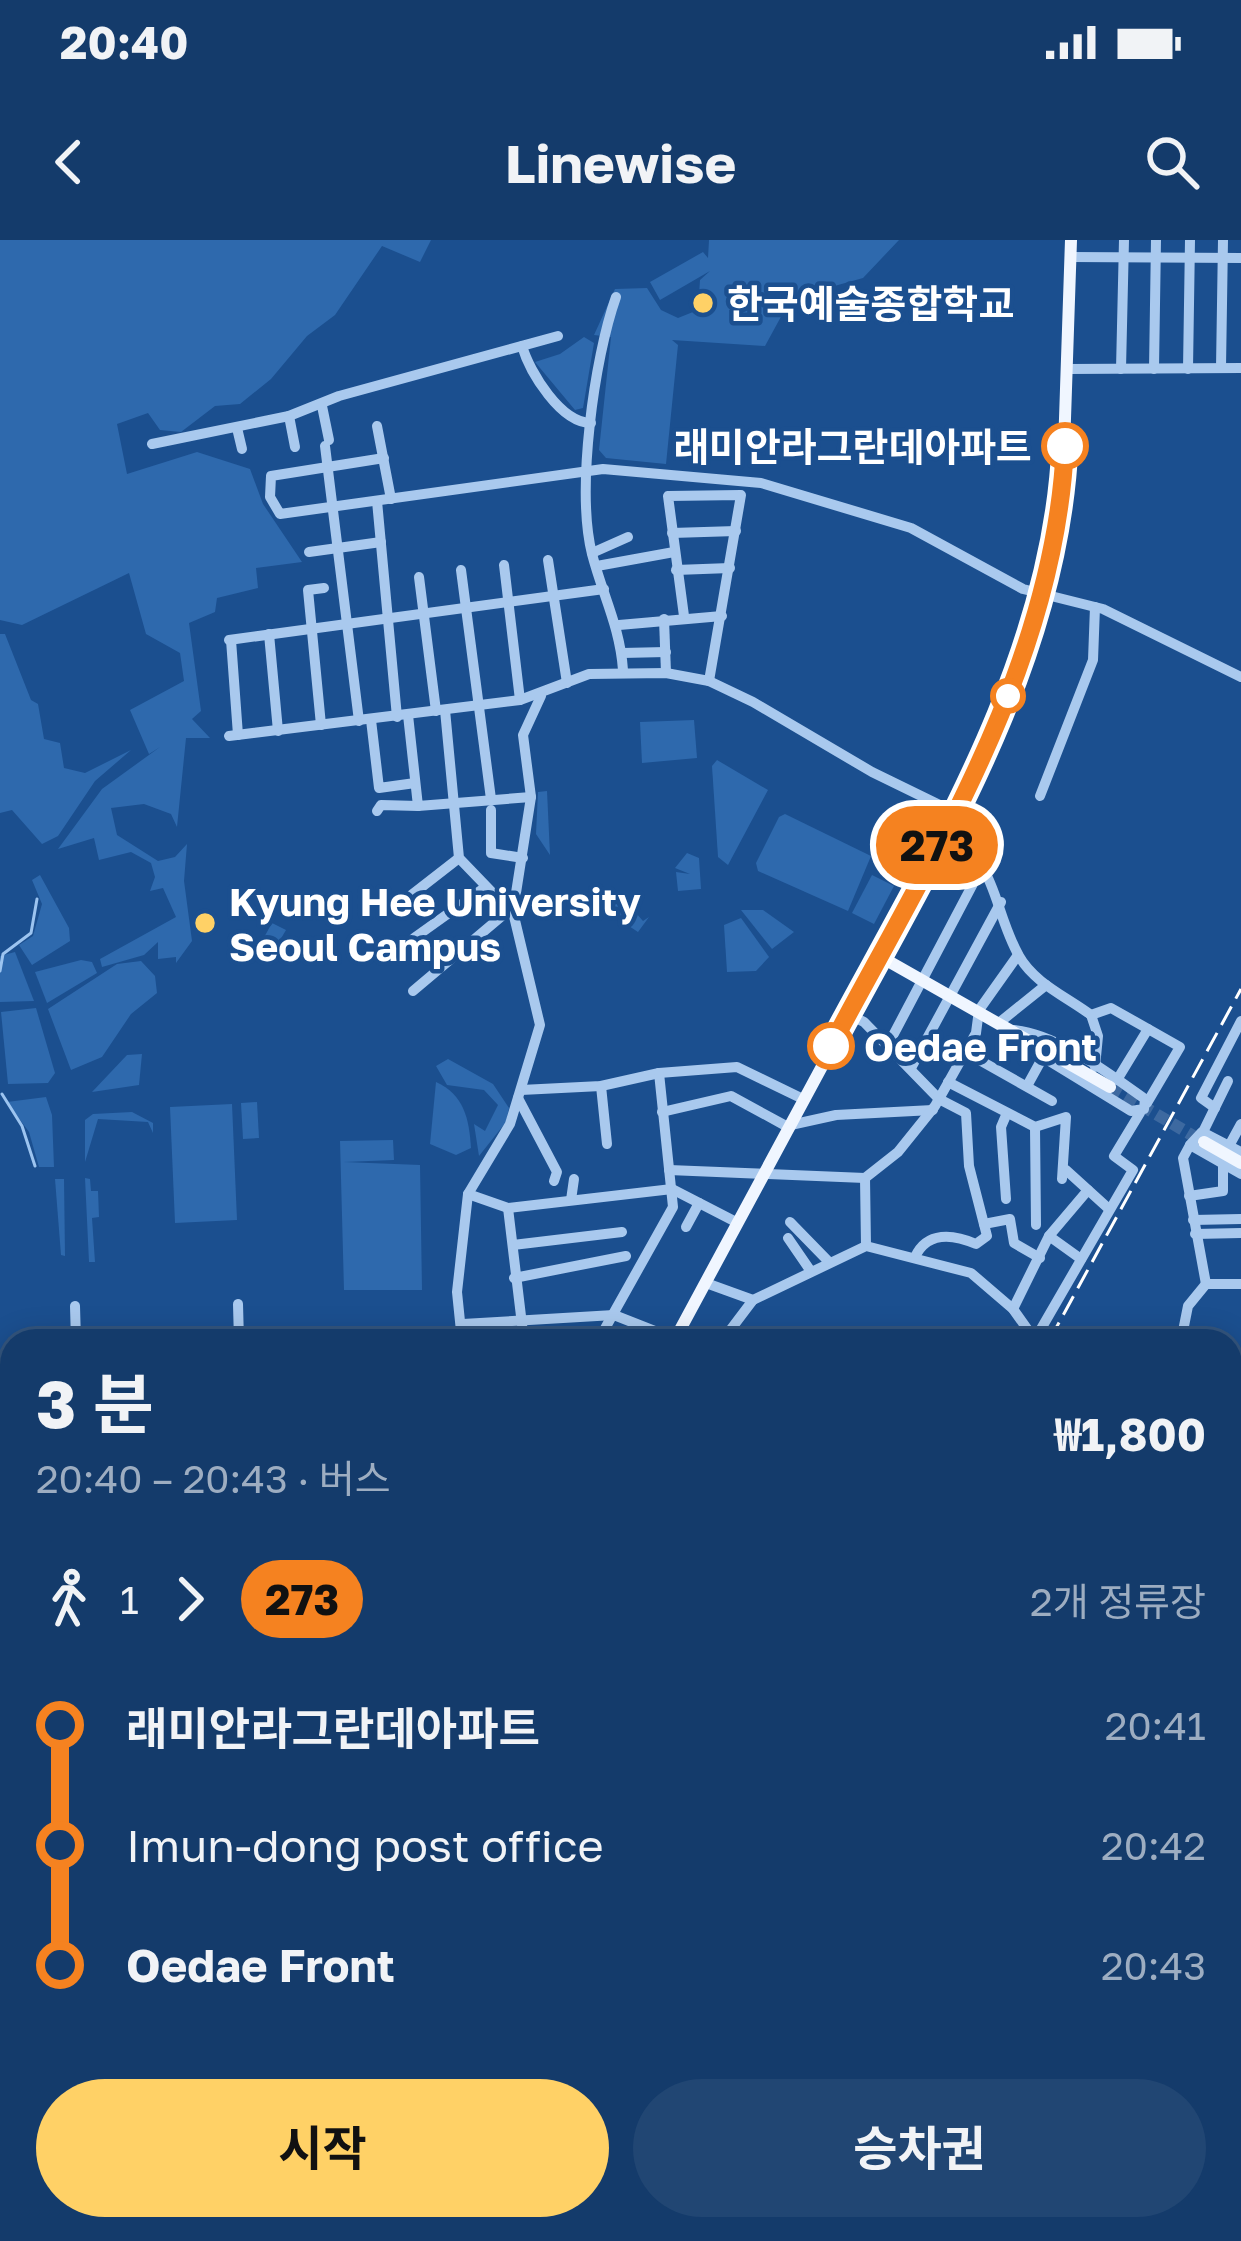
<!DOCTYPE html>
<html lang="ko">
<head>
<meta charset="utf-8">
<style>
	:root { --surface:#143b6b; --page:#214673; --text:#f1f3f6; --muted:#9dadc1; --line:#33557e; --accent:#ffd166 }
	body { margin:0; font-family:"Golos Text","Noto Sans KR",sans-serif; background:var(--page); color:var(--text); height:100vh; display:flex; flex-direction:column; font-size:45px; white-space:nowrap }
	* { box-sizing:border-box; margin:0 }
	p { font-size:39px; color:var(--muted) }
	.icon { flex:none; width:66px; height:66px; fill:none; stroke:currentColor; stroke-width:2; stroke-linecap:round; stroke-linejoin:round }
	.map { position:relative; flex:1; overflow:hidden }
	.side { position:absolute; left:0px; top:1089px; width:1242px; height:912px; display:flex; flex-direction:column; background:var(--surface); border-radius:36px 36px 0 0; box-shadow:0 6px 30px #0003,0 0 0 3px var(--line) }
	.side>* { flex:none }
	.badge { padding:0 24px; border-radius:39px; font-size:42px; line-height:78px }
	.map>.badge { position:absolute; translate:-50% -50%; box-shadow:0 0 0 6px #fff }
	.legs { display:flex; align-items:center; gap:18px; height:132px; padding:0 36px; font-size:39px }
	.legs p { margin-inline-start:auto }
	.overview { display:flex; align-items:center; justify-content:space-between; height:204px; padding:0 36px }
	h1 { font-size:66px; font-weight:700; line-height:90px }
	.primary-button { display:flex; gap:24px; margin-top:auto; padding:24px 36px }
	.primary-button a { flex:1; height:138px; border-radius:72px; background:var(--accent); color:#111; font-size:48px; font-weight:700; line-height:138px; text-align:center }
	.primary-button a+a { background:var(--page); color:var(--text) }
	ul { padding:0 36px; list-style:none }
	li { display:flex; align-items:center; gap:42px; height:120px; font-size:45px }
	li i { display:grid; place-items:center; width:18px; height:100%; margin:0 15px; background:currentColor }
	li i::after { content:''; width:30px; height:30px; margin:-15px; border:9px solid; border-radius:50%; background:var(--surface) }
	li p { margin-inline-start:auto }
	li:first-child i { background:linear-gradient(#0000 50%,currentColor 0) }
	li:last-child i { background:linear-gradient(currentColor 50%,#0000 0) }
	.status { display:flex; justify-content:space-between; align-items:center; height:84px; padding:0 60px; background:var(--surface); direction:ltr }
	.status svg { height:33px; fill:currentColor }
	header { display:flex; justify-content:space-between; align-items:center; height:156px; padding:0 36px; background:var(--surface); font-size:54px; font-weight:700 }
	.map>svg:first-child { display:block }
	.green { fill:#2e69ad }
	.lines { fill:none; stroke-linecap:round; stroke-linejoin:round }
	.stream { stroke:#9cc4f0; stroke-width:3 }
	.major-tunnel { stroke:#3d69a0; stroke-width:12; stroke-dasharray:12 6; stroke-linecap:butt }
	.minor { stroke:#a9c9ee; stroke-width:10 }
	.major { stroke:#f0f6ff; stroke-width:12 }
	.rail { stroke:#fff; stroke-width:3; stroke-dasharray:21 9; stroke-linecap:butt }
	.line-1-casing { stroke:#fff; stroke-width:27 }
	.line-1 { stroke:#f58220; stroke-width:18 }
	.poi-dot { fill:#ffd166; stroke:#1b4f8f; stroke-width:4.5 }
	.stop-1-dot { fill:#fff; stroke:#f58220; stroke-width:6 }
	.labels { text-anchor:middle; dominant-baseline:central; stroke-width:9; stroke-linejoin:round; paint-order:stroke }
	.poi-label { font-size:39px; font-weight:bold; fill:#fff; stroke:#1b4f8f; text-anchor:start }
	.stop-label { font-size:39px; font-weight:bold; fill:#fff; stroke:#1b4f8f; text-anchor:end }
</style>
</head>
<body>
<div class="status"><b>20:40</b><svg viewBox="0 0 49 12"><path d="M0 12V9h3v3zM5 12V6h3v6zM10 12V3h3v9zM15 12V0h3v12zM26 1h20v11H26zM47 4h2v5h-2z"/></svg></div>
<header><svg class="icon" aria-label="back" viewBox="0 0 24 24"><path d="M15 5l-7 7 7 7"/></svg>Linewise<svg class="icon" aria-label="search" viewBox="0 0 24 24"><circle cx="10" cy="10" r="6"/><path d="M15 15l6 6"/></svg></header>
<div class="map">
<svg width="1241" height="2001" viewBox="0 0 1241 2001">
	<rect width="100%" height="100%" fill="#1b4f8f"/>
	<!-- green -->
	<g class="green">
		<path d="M0,0H431L420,22L382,6L335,75L307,96L271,139L240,164L215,166L181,192L160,190L148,173L117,184L127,234L197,212L250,229L263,264L302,322L256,328L258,348L217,358L215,372L189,383L201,471L192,479L210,498H186L177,587L171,574L144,564L111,568L117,595L158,621L175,617L187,604L184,641L192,701L176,723V717L158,719V702L144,715L102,727L100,719L176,677L163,648L150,651L155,637L151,623L131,612L99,620L94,598L58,609L102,549L160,507L149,514L130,470L184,441L180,413L146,394L129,333L22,385L0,380Z"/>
		<path d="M709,0H899L863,38L813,52L783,73L765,106L672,100L678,105L666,224L606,218L599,210L611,97L594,95L615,49L647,48L661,70L678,78L698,70L700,40L710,31L660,60L650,42L703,12L708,18Z"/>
		<path d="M584,97L594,103L583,168L575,170L535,122L560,114Z"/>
		<path d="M0,394H5L31,460L38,464L44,499L60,503L64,528L85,533L131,510L95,541L58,596L42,604L12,570L0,573Z"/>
		<path d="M694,480L697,518L642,523L640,482Z"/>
		<path d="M717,520L768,550L728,625L718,617L712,526Z"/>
		<path d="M547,551L550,615L536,594L538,552Z"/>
		<path d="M785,574L871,616L848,671L758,631L756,623L779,577Z"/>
		<path d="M687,613L699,618L701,649L678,651L676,632L690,634L675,628Z"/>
		<path d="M40,635L69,688L70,701L32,725L19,705L33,696L42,664L32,640Z"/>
		<path d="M872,635L894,646L874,684L852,673Z"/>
		<path d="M621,656L643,681L649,677L638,692L609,673L608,657Z"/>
		<path d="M741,670H763L794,692L772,709Z"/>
		<path d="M741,678L769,717L756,731L727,732L724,685Z"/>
		<path d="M272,683L286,690L266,724L253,717Z"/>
		<path d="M15,712L34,761L0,762V716Z"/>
		<path d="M81,720L92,722L97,733L47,763L35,732Z"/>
		<path d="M141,721L155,736L157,753L131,774L102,817L71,830L48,769L117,724Z"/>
		<path d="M36,768L55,833L48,843L8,844L1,772Z"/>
		<path d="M142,814L139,845L92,852L127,815Z"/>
		<path d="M448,819L493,844L509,868L506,882L479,916L474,884L485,891L498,865L484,850L447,845L436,826Z"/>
		<path d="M436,842C464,855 469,878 471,908L456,915L430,904Z"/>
		<path d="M46,857L52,875L54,927H39L29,892L7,862Z"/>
		<path d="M257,862L259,898L243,899L241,863Z"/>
		<path d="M232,864L237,980L175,983L170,867Z"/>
		<path d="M132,872L153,883V893L148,882L98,879L85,922V880L93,874Z"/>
		<path d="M393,900L394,920L344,922L420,925L422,1050H344L340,901Z"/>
		<path d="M85,938L90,939L91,951H98L99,977L92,978L95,1022H89Z"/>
		<path d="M55,939H64L65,1016L61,1015Z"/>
		<path d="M1093,1989H1137L1138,2001H1056L1055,1993Z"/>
	</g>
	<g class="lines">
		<!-- stream -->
		<g class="stream">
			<path d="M0,731L3,714L31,693L37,659"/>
			<path d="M2,854L22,886L35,926"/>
		</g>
		<!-- major-tunnel -->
		<path class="major-tunnel" d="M1110,847L1202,901"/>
		<!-- minor -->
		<g class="minor">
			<path d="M1071,17L1241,18"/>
			<path d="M616,57C594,119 576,250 592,314C603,356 620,387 623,430"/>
			<path d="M522,106C530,133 561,183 591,183"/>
			<path d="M1221,128L1223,0"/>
			<path d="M1068,129L1241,128"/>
			<path d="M1121,129L1124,0"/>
			<path d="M1154,129L1156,0"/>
			<path d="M1188,129L1190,0"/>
			<path d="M322,166L329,200"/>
			<path d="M289,176L295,207"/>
			<path d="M377,186L391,259"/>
			<path d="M237,188L242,209"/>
			<path d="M152,204L289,176L339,156L558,96"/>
			<path d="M325,206L359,481"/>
			<path d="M384,218L271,236L270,257L280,274L603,229L761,243L911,288L1023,349L1103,369L1241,437"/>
			<path d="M377,261L397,477"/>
			<path d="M672,293L736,291"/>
			<path d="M309,312L381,302"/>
			<path d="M592,313L628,297"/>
			<path d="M548,320L567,443"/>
			<path d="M504,325L520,460"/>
			<path d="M597,326L674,312"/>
			<path d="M461,330L491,559"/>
			<path d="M676,330L730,328"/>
			<path d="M419,337L436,471"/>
			<path d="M684,376L668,256L741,255L709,441"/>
			<path d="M664,379L666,433"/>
			<path d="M619,385L722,376"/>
			<path d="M269,394L278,491"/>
			<path d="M229,400L604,349"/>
			<path d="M231,400L238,495"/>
			<path d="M622,413L666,412"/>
			<path d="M445,470L459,618L513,674"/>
			<path d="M408,475L418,566L531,557"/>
			<path d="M371,480L379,548L415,543"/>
			<path d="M321,485L308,350L324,348"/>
			<path d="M229,496L520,460L589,434L666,433L709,441L753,462L872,532L954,572"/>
			<path d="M1040,556L1093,420L1095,367"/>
			<path d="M491,570V613L523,618"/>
			<path d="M377,571L381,565L418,566"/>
			<path d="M944,591C998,619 992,668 1019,716C1034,743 1067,757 1091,775"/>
			<path d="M405,660L459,618"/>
			<path d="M414,698L484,648"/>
			<path d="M413,751L509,670"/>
			<path d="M848,774L864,782L939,859L966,873L969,926L987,996L976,1004C953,994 927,991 915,1017"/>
			<path d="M1091,775L1111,768L1180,807L1147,863"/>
			<path d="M1091,775L1098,796L1095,827"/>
			<path d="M1000,782L1046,745"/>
			<path d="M1014,790C1058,794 1109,834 1145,859L1144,869L1131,871L1028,808Z"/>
			<path d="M888,805L984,623"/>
			<path d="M965,812L1052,861"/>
			<path d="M911,828L1001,662"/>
			<path d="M1117,840L1148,789"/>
			<path d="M948,842L1035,887L1066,877L1062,939"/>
			<path d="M601,846L607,904"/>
			<path d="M1027,846L1043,817"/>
			<path d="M521,850L601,846L659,833L737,827L803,859"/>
			<path d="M518,858L557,932L554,941"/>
			<path d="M1215,868L1201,858L1241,781"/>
			<path d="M662,872L731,856L786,886L836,875L933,870"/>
			<path d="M1035,887L1036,985"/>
			<path d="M1203,892L1228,841"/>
			<path d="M1190,905L1183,918L1206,1044H1241"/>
			<path d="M1229,906L1241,884"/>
			<path d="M1241,912L1202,892L1190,905L1241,934"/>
			<path d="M669,930L865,938"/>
			<path d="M1066,930L1109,969"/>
			<path d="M468,954L508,968L672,949L738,983"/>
			<path d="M1189,956L1223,951V924"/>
			<path d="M1006,959L1001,887L1007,873"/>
			<path d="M571,960L574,939"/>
			<path d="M508,968L524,1101"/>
			<path d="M1193,980L1241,979"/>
			<path d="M790,982L828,1021"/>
			<path d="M984,984L1010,979L1014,1003L1040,1018"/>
			<path d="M686,987L699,963"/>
			<path d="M1195,994L1241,993"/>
			<path d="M1049,996L1081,1019"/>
			<path d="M788,998L810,1030"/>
			<path d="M513,1005L622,992"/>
			<path d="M866,1006L865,938L898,912L935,866L976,793L979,770L1018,715"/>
			<path d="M514,1038L626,1016"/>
			<path d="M706,1043L753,1060L866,1006L971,1033L1013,1069L1035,1100"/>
			<path d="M238,1064L239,1101"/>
			<path d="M75,1066L76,1101"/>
			<path d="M1013,1069L1049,996L1088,950"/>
			<path d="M463,1084L614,1075L675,1099"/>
			<path d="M462,1101L457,1052L468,954L510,884L540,785L513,672L531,557L523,495L541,456"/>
			<path d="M598,1101L673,967L659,833"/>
			<path d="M722,1101L753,1060"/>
			<path d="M1034,1101L1133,930L1114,916L1140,873"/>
			<path d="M1181,1101L1188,1066L1206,1044"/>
			<path d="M0,1176L12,1179"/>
			<path d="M0,1218L12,1220"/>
			<path d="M1230,1242L1238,1269"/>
			<path d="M1230,1301L1241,1298"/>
			<path d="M0,1357L12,1359"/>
			<path d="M1230,1366L1241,1383"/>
			<path d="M0,1418L12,1423"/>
			<path d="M0,1457L12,1462"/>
			<path d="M0,1495L12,1502"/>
			<path d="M0,1514L12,1516"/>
			<path d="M1230,1548L1241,1542"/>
			<path d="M1230,1578L1241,1573"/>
			<path d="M1230,1902L1241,1927"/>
			<path d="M13,1989L30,2001"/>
			<path d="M318,1989L326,2001"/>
			<path d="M372,1989L382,2001"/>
			<path d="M428,1989L437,2001"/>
			<path d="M481,1989L490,2001"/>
			<path d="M621,1989H647"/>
			<path d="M690,1989L692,2001"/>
			<path d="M919,1989L933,1990"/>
			<path d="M994,1989L995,2001"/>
			<path d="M1151,1989L1152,2001"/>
			<path d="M1185,1989L1193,2001"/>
			<path d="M1213,1989L1220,2001"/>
			<path d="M189,2001L198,1989"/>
			<path d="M283,2001L299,1989"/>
			<path d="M454,2001L470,1989"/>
			<path d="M535,2001L540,1989"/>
			<path d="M564,2001L569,1989"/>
			<path d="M591,2001L596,1989"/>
			<path d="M868,2001L878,1989"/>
		</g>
		<!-- major -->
		<g class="major">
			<path d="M881,717L1110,847"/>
			<path d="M1204,902L1241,923"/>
			<path d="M674,1101L881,717L989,500L1037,380L1063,238L1071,0"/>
			<path d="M0,1399L12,1387"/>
			<path d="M1230,1509L1241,1505"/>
			<path d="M39,2001L47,1989"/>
			<path d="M58,2001L65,1989"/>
		</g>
		<!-- rail -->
		<g class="rail">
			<path d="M1049,1101L1241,749"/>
			<path d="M1230,1286L1241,1282"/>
			<path d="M139,2001L150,1989"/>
		</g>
	</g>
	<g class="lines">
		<!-- line-1 casing -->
		<g class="line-1-casing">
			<path id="line-1" d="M831,806C931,618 1055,425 1065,206"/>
		</g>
		<!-- line-1 -->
		<use href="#line-1" class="line-1"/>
	</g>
	<!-- markers -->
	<g class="poi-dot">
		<circle cx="703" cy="63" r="12"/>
		<circle cx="205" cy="683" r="12"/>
	</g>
	<g class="stop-1-dot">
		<circle cx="1065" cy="206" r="21"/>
		<circle cx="1008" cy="456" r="15"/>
		<circle cx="831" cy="806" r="21"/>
	</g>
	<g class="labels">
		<!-- poi labels -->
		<g class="poi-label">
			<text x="727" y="63">한국예술종합학교</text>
			<text x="229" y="661">Kyung Hee University<tspan x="229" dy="45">Seoul Campus</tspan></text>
		</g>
		<!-- stop labels -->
		<g class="stop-label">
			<text x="1032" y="206">래미안라그란데아파트</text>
			<text x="864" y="806" text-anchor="start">Oedae Front</text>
		</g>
	</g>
</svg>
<b class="badge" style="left:937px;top:605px;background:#f58220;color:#111">273</b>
<section class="side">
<div class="overview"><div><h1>3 분</h1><p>20:40 – 20:43 · 버스</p></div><b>₩1,800</b></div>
<div class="legs"><svg class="icon" aria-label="walk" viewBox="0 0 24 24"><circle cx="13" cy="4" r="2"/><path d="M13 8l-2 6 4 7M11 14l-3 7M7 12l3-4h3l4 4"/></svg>1<svg class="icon" aria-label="forward" viewBox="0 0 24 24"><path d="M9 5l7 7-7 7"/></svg><b class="badge" style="background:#f58220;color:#111">273</b><p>2개 정류장</p></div>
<ul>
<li><i style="color:#f58220"></i><b>래미안라그란데아파트</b><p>20:41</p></li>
<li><i style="color:#f58220"></i><span>Imun-dong post office</span><p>20:42</p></li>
<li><i style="color:#f58220"></i><b>Oedae Front</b><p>20:43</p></li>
</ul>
<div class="primary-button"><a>시작</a><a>승차권</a></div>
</section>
</div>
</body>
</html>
